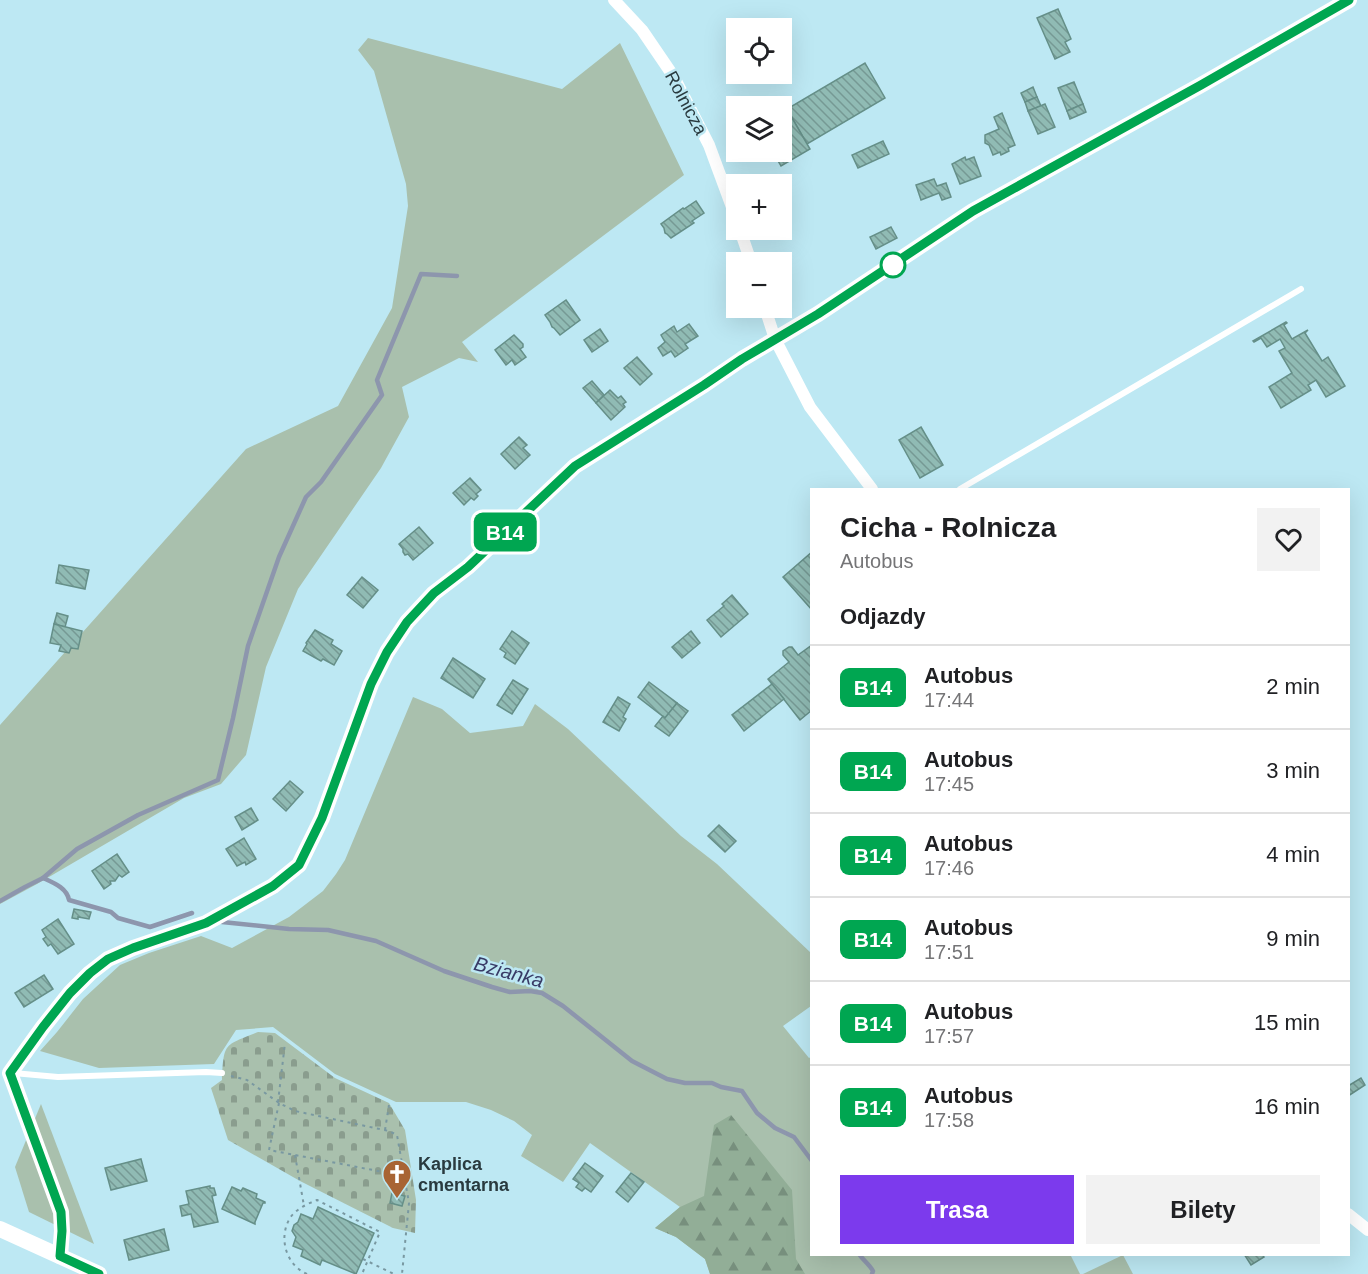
<!DOCTYPE html>
<html lang="pl">
<head>
<meta charset="utf-8">
<style>
	:root { --surface:#fff; --page:#f2f2f2; --text:#202124; --muted:#757577; --line:#e0e0e0; --accent:#7c3aed }
	body { margin:0; font-family:Arial,sans-serif; background:var(--page); color:var(--text); height:100vh; display:flex; flex-direction:column; font-size:22px; white-space:nowrap }
	* { box-sizing:border-box; margin:0 }
	p { font-size:20px; color:var(--muted) }
	.icon { flex:none; width:33px; height:33px; fill:none; stroke:currentColor; stroke-width:2; stroke-linecap:round; stroke-linejoin:round }
	.map { position:relative; flex:1; overflow:hidden }
	.side { position:absolute; left:810px; top:488px; width:540px; height:768px; display:flex; flex-direction:column; background:var(--surface); border-radius:0px; box-shadow:0 6px 24px #0002 }
	.side>* { flex:none }
	.badge { padding:0 12px; border-radius:9px; font-size:21px; line-height:39px }
	.controls { position:absolute; left:726px; top:18px; display:grid; gap:12px }
	.controls a { display:grid; place-items:center; width:66px; height:66px; border-radius:0px; background:var(--surface); box-shadow:0 6px 24px #0002; font-size:30px }
	.map>.badge { position:absolute; translate:-50% -50%; box-shadow:0 0 0 3px #fff }
	h2 { padding:0 30px; font-size:22px; line-height:54px }
	.round { display:grid; place-items:center; flex:none; width:63px; height:63px; border-radius:0px; background:var(--page) }
	.head { display:flex; align-items:center; justify-content:space-between; height:102px; padding:0 30px }
	h1 { font-size:28px; font-weight:700; line-height:45px }
	.primary-button { display:flex; gap:12px; margin-top:auto; padding:12px 30px }
	.primary-button a { flex:1; height:69px; border-radius:0px; background:var(--accent); color:#fff; font-size:24px; font-weight:700; line-height:69px; text-align:center }
	.primary-button a+a { background:var(--page); color:var(--text) }
	ul { padding:0; list-style:none }
	li { display:flex; align-items:center; gap:18px; height:84px; padding:0 30px; border-top:2px solid var(--line) }
	li div { flex:1 }
	li b { display:block; font-size:22px }
	li em { font-style:normal }
	li .badge { min-width:66px; font-weight:700; text-align:center }
	.map>svg:first-child { display:block }
	.grass { fill:#a9c0ad }
	.forest { fill:url(#forest-firs) }
	.cemetery { fill:url(#cemetery-stones) }
	.lines { fill:none; stroke-linecap:round; stroke-linejoin:round }
	.stream { stroke:#8d96ad; stroke-width:4.5 }
	.building { fill:url(#building-back-hatch); stroke:#658f88; stroke-width:1.5 }
	.path { stroke:#7998a1; stroke-width:2; stroke-dasharray:3 4.5; stroke-linecap:butt }
	.lane { stroke:#fff; stroke-width:6 }
	.street { stroke:#fff; stroke-width:12 }
	.secondary { stroke:#fff; stroke-width:16 }
	.line-casing { stroke:#fff; stroke-width:14 }
	.line { stroke:#00a651; stroke-width:9 }
	.stop-dot { fill:#fff; stroke:#00a651; stroke-width:3 }
	.labels { text-anchor:middle; dominant-baseline:central; stroke-width:5; stroke-linejoin:round; paint-order:stroke }
	.street-label { font-size:18px; fill:#293a3f; stroke:#bde8f3 }
	.poi-label { font-size:18px; font-weight:bold; fill:#293a3f; stroke:#bde8f3; text-anchor:start }
	.water-label { font-size:20px; font-style:italic; fill:#383b66; stroke:#bde8f3 }
</style>
</head>
<body>
<div class="map">
<svg width="1368" height="1274" viewBox="0 0 1368 1274">
	<defs>
		<pattern id="forest-firs" width="22" height="20" patternUnits="userSpaceOnUse" patternTransform="scale(1.5)"><rect width="22" height="20" fill="#92ae97"/><path d="M5 1l3.5 6h-7zM16 11l3.5 6h-7z" fill="#778f7d"/></pattern>
		<pattern id="cemetery-stones" width="16" height="16" patternUnits="userSpaceOnUse" patternTransform="scale(1.5)"><rect width="16" height="16" fill="#a9c0ad"/><path d="M2 7V4a2 2 0 0 1 4 0v3zM10 15v-3a2 2 0 0 1 4 0v3z" fill="#8a9d8e"/></pattern>
		<pattern id="building-back-hatch" width="6" height="6" patternUnits="userSpaceOnUse" patternTransform="scale(1.5)"><rect width="6" height="6" fill="#90bbb4"/><path d="M-1 5l2 2M0 0l6 6M5-1l2 2" fill="none" stroke="#769994"/></pattern>
	</defs>
	<rect width="100%" height="100%" fill="#bde8f3"/>
	<!-- grass -->
	<g class="grass">
		<path d="M368,38L562,89L620,43L684,175L462,342L478,362L459,358L402,387L409,417L381,468L298,589L266,667L246,755L221,784L184,798L37,884L0,904V725L246,449L338,406L392,308L408,206L406,184L374,71L358,50Z"/>
		<path d="M413,697L442,709L470,733L523,726L535,704L568,729L681,836L717,864L811,953V1006L783,1026L809,1058L811,1057L812,1134L810,1141L812,1144V1254H963L965,1256L969,1254H1070L1080,1274H710L705,1259L676,1237L655,1228L680,1207L590,1143L563,1182L521,1156L532,1135L514,1121L491,1110L466,1102H396L335,1074L273,1027L236,1030L214,1064L99,1068L40,1051L57,1032L83,999L120,965L149,953L201,936L232,948L289,917L323,891L336,874L345,860Z"/>
		<path d="M41,1104L94,1244L29,1212L15,1167Z"/>
		<path d="M1123,1255L1133,1274H1083Z"/>
	</g>
	<!-- forest -->
	<path class="forest" d="M731,1115L792,1190L796,1259L805,1274H710L705,1259L676,1237L655,1228L680,1207L704,1196L714,1125Z"/>
	<!-- cemetery -->
	<path class="cemetery" d="M258,1032L275,1033L335,1078L389,1103L405,1130L416,1200L415,1233L393,1228L300,1181L228,1140L211,1088L222,1080C224,1042 224,1046 258,1032Z"/>
	<g class="lines">
		<!-- stream -->
		<g class="stream">
			<path d="M43,878L77,849L138,815L218,780L233,718L248,646L279,557L306,497L321,482L382,395L377,380L421,274L457,276"/>
			<path d="M0,901L25,887L43,878C54,883 67,888 69,900L111,912L118,918L150,927L192,913"/>
			<path d="M222,922L289,929L328,930L376,941L444,971L492,987L510,992L530,991L542,993L563,1006L632,1061L667,1079L685,1083H712L721,1087L742,1091L757,1113L775,1128L794,1137L812,1161"/>
			<path d="M859,1254C863,1260 869,1264 873,1271L872,1274"/>
		</g>
	</g>
	<!-- building -->
	<g class="building">
		<path d="M1058,9L1071,39L1065,42L1070,52L1055,59L1037,18Z"/>
		<path d="M865,63L885,98L807,144L787,109Z"/>
		<path d="M1074,82L1083,104L1067,111L1058,88Z"/>
		<path d="M1033,87L1037,97L1025,102L1021,93Z"/>
		<path d="M1037,97L1041,106L1028,111L1025,102Z"/>
		<path d="M784,104L810,149L781,166L773,152H782L781,106Z"/>
		<path d="M1045,104L1055,127L1038,134L1028,111Z"/>
		<path d="M1083,104L1086,112L1070,119L1067,111Z"/>
		<path d="M1002,113L1015,145L1008,148L1009,151L1001,155L1000,152L993,155L989,145L985,143V135L999,129L994,117Z"/>
		<path d="M883,141L889,154L858,168L852,155Z"/>
		<path d="M965,157L966,160L974,157L981,176L960,184L952,164Z"/>
		<path d="M934,179L937,186L946,183L951,197L942,200L939,193L921,200L916,185Z"/>
		<path d="M696,201L704,213L692,221L694,223L671,238L667,234L665,233L664,228L661,224L683,208L684,209Z"/>
		<path d="M891,227L897,238L876,249L870,237Z"/>
		<path d="M566,300L580,320L560,335L554,328L552,327L550,322L545,315Z"/>
		<path d="M1286,322L1287,323L1284,325L1292,339L1308,330L1305,333L1322,361L1328,357L1345,386L1326,397L1316,380L1308,385L1311,390L1281,408L1269,387L1292,373L1279,351L1285,348L1280,339L1267,347L1261,338L1254,342L1253,341Z"/>
		<path d="M689,324L698,336L685,344L688,348L675,357L671,351L663,356L658,348L665,342L661,335L674,326L677,332Z"/>
		<path d="M600,329L608,341L592,352L584,340Z"/>
		<path d="M514,335L523,344V347L520,349L526,357L515,365L512,360L506,365L495,350Z"/>
		<path d="M637,357L652,374L640,385L624,368Z"/>
		<path d="M592,381L604,395L596,403L583,388Z"/>
		<path d="M610,390L618,398L621,396L626,402L623,404L625,407L611,420L596,403Z"/>
		<path d="M921,427L943,465L920,478L899,440Z"/>
		<path d="M519,437L527,445L523,448L530,455L515,469L501,454Z"/>
		<path d="M470,478L481,490L476,494L478,496L474,500L471,498L464,505L453,493Z"/>
		<path d="M419,527L433,543L413,560L408,554L405,555L403,552V549L399,544Z"/>
		<path d="M812,552V610L783,577Z"/>
		<path d="M59,565L89,570L85,589L56,583Z"/>
		<path d="M362,577L378,590L363,608L347,595Z"/>
		<path d="M732,595L748,614L721,637L707,620L724,606L722,604Z"/>
		<path d="M57,613L68,616L65,627L54,624Z"/>
		<path d="M54,624L82,631L78,649L71,648L69,653L59,651L61,645L50,643Z"/>
		<path d="M315,630L333,640L331,644L342,651L334,665L323,659L321,661L303,651L307,644L306,643Z"/>
		<path d="M512,631L529,643L515,664L504,657L506,653L500,649Z"/>
		<path d="M691,631L700,643L682,658L672,647Z"/>
		<path d="M812,645V710L800,720L768,679L789,662L783,655V651L789,647H792L798,655Z"/>
		<path d="M453,658L485,679L473,698L441,678Z"/>
		<path d="M513,680L528,689L512,714L497,705Z"/>
		<path d="M649,682L677,703L665,718L638,697Z"/>
		<path d="M772,684L784,699L744,731L732,715Z"/>
		<path d="M618,697L630,704L623,717L626,719L619,731L603,722Z"/>
		<path d="M677,703L688,711L669,736L655,726L663,716L665,718Z"/>
		<path d="M290,781L303,792L286,811L273,799Z"/>
		<path d="M251,808L258,820L242,830L235,817Z"/>
		<path d="M719,825L736,841L725,852L708,836Z"/>
		<path d="M244,838L256,859L246,865L245,862L237,866L226,849Z"/>
		<path d="M117,854L129,872L122,877L119,875L115,881H110L111,884L104,889L92,871Z"/>
		<path d="M74,909L91,912L89,919L78,917V919L72,918Z"/>
		<path d="M58,919L74,944L58,954L51,944L48,946L43,939L46,937L42,930Z"/>
		<path d="M44,975L53,989L24,1007L15,993Z"/>
		<path d="M1361,1078L1365,1085L1348,1096V1086Z"/>
		<path d="M141,1159L147,1181L111,1190L105,1168Z"/>
		<path d="M585,1163L603,1176L591,1192L585,1188L582,1191L576,1187L579,1183L573,1179Z"/>
		<path d="M631,1173L644,1182L628,1202L616,1192Z"/>
		<path d="M210,1186V1188H214L216,1195L212,1196L218,1222L194,1227L191,1214L182,1216L180,1206L189,1204L186,1191Z"/>
		<path d="M232,1187L241,1191L243,1188L257,1194L256,1198L265,1202V1203H263L255,1222V1224L222,1209Z"/>
		<path d="M392,1193L405,1196L402,1206L390,1203Z"/>
		<path d="M318,1207L374,1233L356,1274L322,1260L320,1265L301,1256L303,1250L293,1246L296,1237L292,1231L294,1225L298,1222L301,1214L313,1219Z"/>
		<path d="M164,1229L169,1250L129,1260L124,1240Z"/>
		<path d="M1244,1254H1262L1264,1257L1251,1265Z"/>
	</g>
	<g class="lines">
		<!-- path -->
		<g class="path">
			<path d="M231,1076L247,1080L279,1103L295,1111L389,1131L397,1135L409,1203L402,1274"/>
			<path d="M278,1102L285,1043"/>
			<path d="M279,1103L269,1150L404,1176"/>
			<path d="M385,1130L389,1105"/>
			<path d="M295,1155L304,1206"/>
			<path d="M363,1259L394,1274"/>
			<path d="M307,1274C286,1265 278,1238 290,1218C296,1209 307,1204 317,1200L380,1232L362,1274"/>
		</g>
		<!-- lane -->
		<g class="lane">
			<path d="M960,489L1301,289"/>
			<path d="M13,1073L58,1077L206,1072L222,1073"/>
		</g>
		<!-- street -->
		<g class="street">
			<path d="M614,0L642,30L674,77L709,145L736,218"/>
			<path d="M740,230L751,262"/>
			<path d="M765,308L775,339L810,407L872,489"/>
			<path d="M1348,1214L1368,1230"/>
		</g>
		<!-- secondary -->
		<g class="secondary">
			<path d="M0,1229L99,1274"/>
			<path d="M60,1256L62,1231L61,1212L10,1073L43,1027L70,993L90,973L108,959L133,948L206,923L273,886L299,865L322,818L371,684L387,652L407,622L434,593L468,567L575,466L704,385L742,359L818,314L973,211L1201,85L1349,0"/>
		</g>
	</g>
	<g class="lines">
		<!-- line casing -->
		<g class="line-casing">
			<path id="line" d="M99,1274L60,1256L62,1231L61,1212L10,1073L43,1027L70,993L90,973L108,959L133,948L206,923L273,886L299,865L322,818L371,684L387,652L407,622L434,593L468,567L575,466L704,385L742,359L818,314L973,211L1201,85L1349,0"/>
		</g>
		<!-- line -->
		<use href="#line" class="line"/>
	</g>
	<!-- icons -->
	<defs>
		<g id="church-pin" transform="scale(1.5)"><path d="M0 17L-7.5 6A9.5 9.5 0 1 1 7.5 6Z" fill="#a86434" stroke="#bde8f3"/><path d="M-1.2-6h2.4v3.5h3.3v2.4h-3.3V6h-2.4V-.1h-3.3v-2.4h3.3Z" fill="#fff"/></g>
	</defs>
	<g fill-rule="evenodd">
		<use href="#church-pin" x="397" y="1174"/>
	</g>
	<!-- markers -->
	<circle class="stop-dot" cx="893" cy="265" r="12"/>
	<g class="labels">
		<!-- street labels -->
		<g class="street-label">
			<text transform="translate(686 103) rotate(62)">Rolnicza</text>
		</g>
		<!-- poi labels -->
		<g class="poi-label">
			<text x="418" y="1164">Kaplica<tspan x="418" dy="21">cmentarna</tspan></text>
		</g>
		<!-- water labels -->
		<g class="water-label">
			<text transform="translate(509 972) rotate(15)">Bzianka</text>
		</g>
	</g>
</svg>
<div class="controls">
<a><svg class="icon" aria-label="locate" viewBox="0 0 24 24"><circle cx="12" cy="12" r="6"/><path d="M12 2v4M12 18v4M2 12h4M18 12h4"/></svg></a>
<a><svg class="icon" aria-label="layers" viewBox="0 0 24 24"><path d="M12 4l9 5-9 5-9-5zM3 14l9 5 9-5"/></svg></a>
<a>+</a>
<a>−</a>
</div>
<b class="badge" style="left:505px;top:532px;background:#00a651;color:#fff">B14</b>
<section class="side">
<div class="head"><div><h1>Cicha - Rolnicza</h1><p>Autobus</p></div><a class="round"><svg class="icon" aria-label="heart" viewBox="0 0 24 24"><path d="M12 20l-8-8c-3-5 5-10 8-4 3-6 11-1 8 4z"/></svg></a></div>
<h2>Odjazdy</h2>
<ul>
<li><span class="badge" style="background:#00a651;color:#fff">B14</span><div><b>Autobus</b><p>17:44</p></div><em>2 min</em></li>
<li><span class="badge" style="background:#00a651;color:#fff">B14</span><div><b>Autobus</b><p>17:45</p></div><em>3 min</em></li>
<li><span class="badge" style="background:#00a651;color:#fff">B14</span><div><b>Autobus</b><p>17:46</p></div><em>4 min</em></li>
<li><span class="badge" style="background:#00a651;color:#fff">B14</span><div><b>Autobus</b><p>17:51</p></div><em>9 min</em></li>
<li><span class="badge" style="background:#00a651;color:#fff">B14</span><div><b>Autobus</b><p>17:57</p></div><em>15 min</em></li>
<li><span class="badge" style="background:#00a651;color:#fff">B14</span><div><b>Autobus</b><p>17:58</p></div><em>16 min</em></li>
</ul>
<div class="primary-button"><a>Trasa</a><a>Bilety</a></div>
</section>
</div>
</body>
</html>
